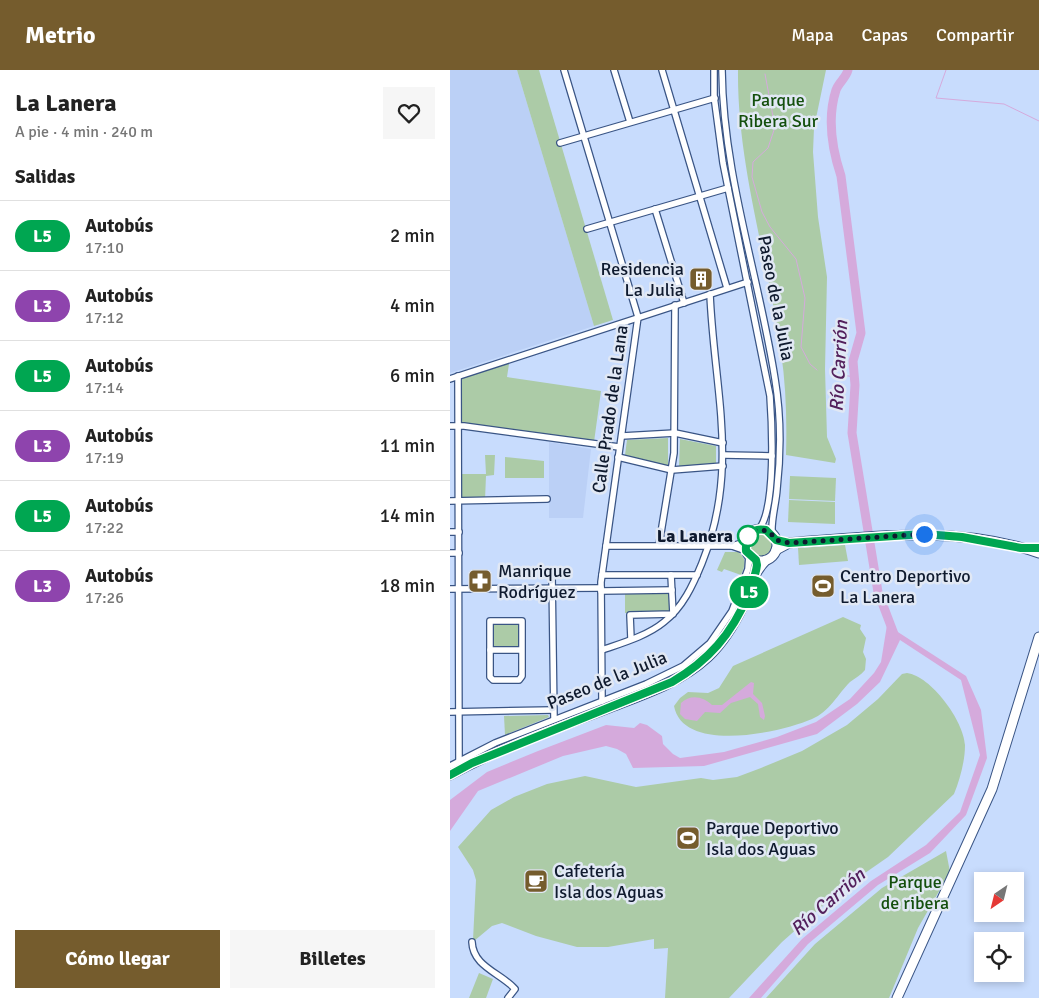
<!DOCTYPE html>
<html lang="es">
<head>
<meta charset="utf-8">
<style>
	:root { --surface:#fff; --page:#f6f6f6; --text:#222; --muted:#767676; --line:#e0e0e0; --accent:#755c2d }
	body { margin:0; font-family:Signika,sans-serif; background:var(--page); color:var(--text); height:100vh; display:flex; flex-direction:column; font-size:19px; white-space:nowrap }
	* { box-sizing:border-box; margin:0 }
	p { font-size:16px; color:var(--muted) }
	.icon { flex:none; width:28px; height:28px; fill:none; stroke:currentColor; stroke-width:2; stroke-linecap:round; stroke-linejoin:round }
	.map { position:relative; flex:1; overflow:hidden }
	.details { display:flex; flex-direction:column; background:var(--surface); width:450px }
	.details>* { flex:none }
	.badge { padding:0 10px; border-radius:16px; font-size:18px; line-height:32px }
	.needle { width:32px; rotate:215deg }
	.buttons { position:absolute; left:524px; top:802px; display:grid; gap:10px }
	.buttons a { display:grid; place-items:center; width:50px; height:50px; border-radius:0px; background:var(--surface); box-shadow:0 2px 8px #0003; font-size:25px }
	.you { position:absolute; width:25px; height:25px; margin:-12px; border:4px solid #fff; border-radius:50%; background:#1a73e8; box-shadow:0 0 0 8px #1a73e833 }
	.map>.badge { position:absolute; translate:-50% -50%; box-shadow:0 0 0 2px #fff }
	h2 { padding:0 15px; font-size:19px; line-height:45px }
	.round { display:grid; place-items:center; flex:none; width:52px; height:52px; border-radius:0px; background:var(--page) }
	.overview { display:flex; align-items:center; justify-content:space-between; height:85px; padding:0 15px }
	h1 { font-size:24px; font-weight:800; line-height:38px }
	.cta { display:flex; gap:10px; margin-top:auto; padding:10px 15px }
	.cta a { flex:1; height:58px; border-radius:0px; background:var(--accent); color:#fff; font-size:20px; font-weight:800; line-height:58px; text-align:center }
	.cta a+a { background:var(--page); color:var(--text) }
	ul { padding:0; list-style:none }
	li { display:flex; align-items:center; gap:15px; height:70px; padding:0 15px; border-top:1px solid var(--line) }
	li div { flex:1 }
	li b { display:block; font-size:19px }
	li em { font-style:normal }
	li .badge { min-width:55px; font-weight:700; text-align:center }
	header { display:flex; align-items:center; gap:30px; box-sizing:border-box; height:70px; padding:0 25px; background:var(--accent); color:#fff }
	header strong { font-size:24px }
	nav { display:flex; gap:28px; margin-inline-start:auto; font-size:18px }
	main { display:flex; flex:1; min-height:0 }
	.map>svg:first-child { display:block }
	.built { fill:#bbd0f6 }
	.green { fill:#accba7 }
	.water { fill:#d5aadc }
	.lines { fill:none; stroke-linecap:round; stroke-linejoin:round }
	.stream { stroke:#d5aadc; stroke-width:1 }
	.river { stroke:#d5aadc; stroke-width:9 }
	.street-casing { stroke:#3a5585; stroke-width:8 }
	.secondary-casing { stroke:#3a5585; stroke-width:11 }
	.street { stroke:#fff; stroke-width:5.5 }
	.secondary { stroke:#fff; stroke-width:9 }
	.line-casing { stroke:#fff; stroke-width:11 }
	.line { stroke:#00a651; stroke-width:8 }
	.walk { stroke:#0f1a2e; stroke-width:5; stroke-dasharray:0 9 }
	.stop-dot { fill:#fff; stroke:#00a651; stroke-width:2.5 }
	.labels { text-anchor:middle; dominant-baseline:central; stroke-width:5; stroke-linejoin:round; paint-order:stroke }
	.park-label { font-size:18px; fill:#144f0d; stroke:#e1e8f4 }
	.poi-label { font-size:18px; fill:#0f1a2e; stroke:#e1e8f4; text-anchor:start }
	.street-label { font-size:18px; fill:#0f1a2e; stroke:#e1e8f4 }
	.stop-label { font-size:18px; font-weight:bold; fill:#0f1a2e; stroke:#e1e8f4; text-anchor:end }
	.water-label { font-size:19px; font-style:italic; fill:#53205c; stroke:#e1e8f4 }
</style>
</head>
<body>
<header>
<strong>Metrio</strong>
<nav><a>Mapa</a><a>Capas</a><a>Compartir</a></nav>
</header>
<main>
<section class="details">
<div class="overview"><div><h1>La Lanera</h1><p>A pie · 4 min · 240 m</p></div><a class="round"><svg class="icon" aria-label="heart" viewBox="0 0 24 24"><path d="M12 20l-8-8c-3-5 5-10 8-4 3-6 11-1 8 4z"/></svg></a></div>
<h2>Salidas</h2>
<ul>
<li><span class="badge" style="background:#00a651;color:#fff">L5</span><div><b>Autobús</b><p>17:10</p></div><em>2 min</em></li>
<li><span class="badge" style="background:#8e44ad;color:#fff">L3</span><div><b>Autobús</b><p>17:12</p></div><em>4 min</em></li>
<li><span class="badge" style="background:#00a651;color:#fff">L5</span><div><b>Autobús</b><p>17:14</p></div><em>6 min</em></li>
<li><span class="badge" style="background:#8e44ad;color:#fff">L3</span><div><b>Autobús</b><p>17:19</p></div><em>11 min</em></li>
<li><span class="badge" style="background:#00a651;color:#fff">L5</span><div><b>Autobús</b><p>17:22</p></div><em>14 min</em></li>
<li><span class="badge" style="background:#8e44ad;color:#fff">L3</span><div><b>Autobús</b><p>17:26</p></div><em>18 min</em></li>
</ul>
<div class="cta"><a>Cómo llegar</a><a>Billetes</a></div>
</section>
<div class="map">
<svg width="589" height="928" viewBox="0 0 589 928">
	<rect width="100%" height="100%" fill="#c8dcfd"/>
	<!-- built -->
	<g class="built">
		<path d="M0,0H67L144,256L0,303Z"/>
		<path d="M99,372L141,379L133,448H99Z"/>
	</g>
	<!-- green -->
	<g class="green">
		<path d="M67,0H89L163,250L144,256Z"/>
		<path d="M288,0H376L364,58L363,82L368,147L377,207L375,299L377,367L386,389L385,393L336,385C337,351 336,316 331,282C318,188 287,96 288,0Z"/>
		<path d="M57,290L59,294L57,307L151,321L144,372L9,355L8,306Z"/>
		<path d="M218,368V397L175,385L177,370Z"/>
		<path d="M230,369L266,376V393L229,397Z"/>
		<path d="M35,385H45L44,405L36,406L35,430H9V404H36Z"/>
		<path d="M55,387L94,391V408H55Z"/>
		<path d="M340,406L386,408L385,431L339,429Z"/>
		<path d="M339,430L385,432V454L338,452Z"/>
		<circle cx="311" cy="475" r="16"/>
		<path d="M395,475L398,491L349,495L348,478Z"/>
		<path d="M275,482H288C298,489 295,496 291,505L274,499L272,502L267,500Z"/>
		<path d="M219,523V542L175,543V524Z"/>
		<path d="M393,547L411,555L410,559L416,568L413,582L416,589L415,600C411,605 405,608 400,612C388,624 379,642 362,649C330,663 233,684 224,636L230,628L238,622L258,623L269,618L283,596Z"/>
		<path d="M43,553H69L68,576H43Z"/>
		<path d="M457,603C481,606 514,651 515,675C515,691 510,709 504,724L438,787L392,819L332,872L279,928H215L218,878L204,879V869L158,877H127L86,866L52,853L42,856L24,871L23,870L26,810L23,800L8,777L41,740L64,727L97,714L135,706L186,717L251,708L263,710L287,707L311,698L352,681L397,655L428,629L452,604Z"/>
		<path d="M98,645L99,647L55,665L54,646Z"/>
		<path d="M496,781L500,802L468,858L439,928H316L365,874L432,818Z"/>
		<path d="M29,903L43,909L36,928H19Z"/>
	</g>
	<!-- water -->
	<g class="water">
		<path d="M437,555L516,606L531,640L537,688L516,745L480,783L428,815L358,874L311,928H299L352,869L421,811L476,775L510,742L530,685L511,610L450,570L430,612L407,634L367,664L254,696L183,698L176,684L167,679L156,676L113,686L28,721L0,761V730L37,702L88,681L156,655L184,658L190,653L197,655L212,666L213,674L223,684L230,688L274,682L327,667L366,652L400,629L424,603L431,592Z"/>
		<path d="M301,612L304,613L303,624L312,633L315,646L314,650L310,647L308,634L300,627L281,633L270,643L255,642L247,651L235,649L230,644L231,633C240,624 253,626 262,635H272Z"/>
	</g>
	<g class="lines">
		<!-- stream -->
		<g class="stream">
			<path d="M496,0L486,28L554,34L589,51"/>
			<path d="M315,4L325,57L318,78L303,92L302,107L312,142L320,157L346,189L355,228L351,277L360,294L367,300"/>
			<path d="M392,305L405,307"/>
		</g>
		<!-- river -->
		<path class="river" d="M398,0C396,8 389,12 386,20C377,48 382,79 391,106L411,263L403,291L405,315L402,363L428,522L444,564L443,568"/>
		<!-- street casing -->
		<g class="street-casing">
			<g id="street">
				<path d="M114,0L188,247L151,512L152,631"/>
				<path d="M164,0L180,52"/>
				<path d="M212,0L277,218"/>
				<path d="M264,0V26L273,93L320,326C322,354 326,439 309,459"/>
				<path d="M272,0C273,105 309,206 325,309C331,345 331,383 327,419C326,434 321,449 322,464"/>
				<path d="M110,73L265,28"/>
				<path d="M205,139L234,233"/>
				<path d="M137,159L278,118"/>
				<path d="M8,306L9,691"/>
				<path d="M0,309L298,212"/>
				<path d="M0,356H14L169,377"/>
				<path d="M172,366L225,363L273,373"/>
				<path d="M274,385L322,386"/>
				<path d="M168,387L222,400L273,396"/>
				<path d="M0,431L97,429"/>
				<path d="M0,462H9"/>
				<path d="M209,475L224,383L225,235"/>
				<path d="M156,476H282L295,472"/>
				<path d="M282,476L296,481"/>
				<path d="M0,483H9"/>
				<path d="M102,505L104,649"/>
				<path d="M152,505H247"/>
				<path d="M0,519L151,518"/>
				<path d="M151,521L222,520"/>
				<path d="M40,551H72V606L69,610H43L40,607Z"/>
				<path d="M181,569L180,545L223,544L221,505"/>
				<path d="M40,580H71"/>
				<path d="M152,580C172,573 197,566 214,552C233,537 243,515 252,493C290,398 264,320 260,224"/>
				<path d="M0,642L103,640"/>
				<path d="M0,696L45,673L196,614L233,596L260,573L282,541L298,499L299,485"/>
				<path d="M22,872C23,897 51,903 65,919L58,928"/>
			</g>
		</g>
		<!-- secondary casing -->
		<g class="secondary-casing">
			<g id="secondary">
				<circle cx="311" cy="475" r="16"/>
				<path d="M326,480L339,473C422,466 508,455 589,483"/>
				<path d="M0,705C51,677 107,658 161,637C195,624 231,612 258,587C274,572 285,553 294,534C300,518 304,502 316,490"/>
				<path d="M447,928L542,719L589,567"/>
			</g>
		</g>
		<!-- street -->
		<use href="#street" class="street"/>
		<!-- secondary -->
		<use href="#secondary" class="secondary"/>
	</g>
	<g class="lines">
		<!-- line casing -->
		<g class="line-casing">
			<path id="line" d="M0,705L22,693L222,612C258,591 282,564 298,525C301,515 306,505 307,495L306,490L296,481C295,467 301,457 316,460L326,470L339,473L474,464L512,467L571,478H589"/>
		</g>
		<!-- line -->
		<use href="#line" class="line"/>
		<!-- walk -->
		<path class="walk" d="M298,466C306,457 319,458 326,470L339,473L474,464"/>
	</g>
	<!-- icons -->
	<defs>
		<g id="building-square" transform="scale(1.25)"><rect x="-9" y="-9" width="18" height="18" rx="4" fill="#755c2d" stroke="#e1e8f4"/><path d="M-4-6H4V6H1V3H-1V6H-4ZM-2.5-4.3h1.7v1.8h-1.7ZM.8-4.3h1.7v1.8H.8ZM-2.5-1h1.7V.8h-1.7ZM.8-1h1.7V.8H.8Z" fill="#fff"/></g>
		<g id="pharmacy-square" transform="scale(1.25)"><rect x="-9" y="-9" width="18" height="18" rx="4" fill="#755c2d" stroke="#e1e8f4"/><path d="M-2-6h4v4h4v4h-4v4h-4v-4h-4v-4h4Z" fill="#fff"/></g>
		<g id="stadium-square" transform="scale(1.25)"><rect x="-9" y="-9" width="18" height="18" rx="4" fill="#755c2d" stroke="#e1e8f4"/><path d="M0-5a6.5 5 0 1 0 0 10a6.5 5 0 1 0 0-10ZM-3.5-1.8h7v3.6h-7Z" fill="#fff"/></g>
		<g id="cafe-square" transform="scale(1.25)"><rect x="-9" y="-9" width="18" height="18" rx="4" fill="#755c2d" stroke="#e1e8f4"/><path d="M-5.5-4.5H6V0H3Q3 3.5 0 3.5H-2.5Q-5.5 3.5-5.5 0ZM3-3.2v2h1.7v-2ZM-6 4.5H4V6H-6Z" fill="#fff"/></g>
	</defs>
	<g fill-rule="evenodd">
		<use href="#building-square" x="251" y="209"/>
		<use href="#pharmacy-square" x="30" y="511"/>
		<use href="#stadium-square" x="373" y="516"/>
		<use href="#stadium-square" x="238" y="768"/>
		<use href="#cafe-square" x="86" y="811"/>
	</g>
	<!-- markers -->
	<circle class="stop-dot" cx="298" cy="466" r="10"/>
	<g class="labels">
		<!-- park labels -->
		<g class="park-label">
			<text x="328" y="30">Parque<tspan x="328" dy="21">Ribera Sur</tspan></text>
			<text x="465" y="812">Parque<tspan x="465" dy="21">de ribera</tspan></text>
		</g>
		<!-- poi labels -->
		<g class="poi-label">
			<text x="234" y="199" text-anchor="end">Residencia<tspan x="234" dy="21">La Julia</tspan></text>
			<text x="48" y="501">Manrique<tspan x="48" dy="21">Rodríguez</tspan></text>
			<text x="390" y="506">Centro Deportivo<tspan x="390" dy="21">La Lanera</tspan></text>
			<text x="256" y="758">Parque Deportivo<tspan x="256" dy="21">Isla dos Aguas</tspan></text>
			<text x="104" y="801">Cafetería<tspan x="104" dy="21">Isla dos Aguas</tspan></text>
		</g>
		<!-- street labels -->
		<g class="street-label">
			<text transform="translate(326 228) rotate(79)">Paseo de la Julia</text>
			<text transform="translate(160 339) rotate(-82)">Calle Prado de la Lana</text>
			<text transform="translate(157 610) rotate(-22)">Paseo de la Julia</text>
		</g>
		<!-- stop labels -->
		<g class="stop-label">
			<text x="283" y="466">La Lanera</text>
		</g>
		<!-- water labels -->
		<g class="water-label">
			<text transform="translate(389 296) rotate(-87)">Río Carrión</text>
			<text transform="translate(378 832) rotate(-41)">Río Carrión</text>
		</g>
	</g>
</svg>
<div class="buttons">
<a><svg class="needle" viewBox="-14 -14 28 28"><path d="M0-13l5 13h-10z" fill="#e53935"/><path d="M0 13l5-13h-10z" fill="#767676"/></svg></a>
<a><svg class="icon" aria-label="locate" viewBox="0 0 24 24"><circle cx="12" cy="12" r="6"/><path d="M12 2v4M12 18v4M2 12h4M18 12h4"/></svg></a>
</div>
<div class="you" style="left:474px;top:464px"></div>
<b class="badge" style="left:299px;top:522px;background:#00a651;color:#fff">L5</b>
</div>
</main>
</body>
</html>
